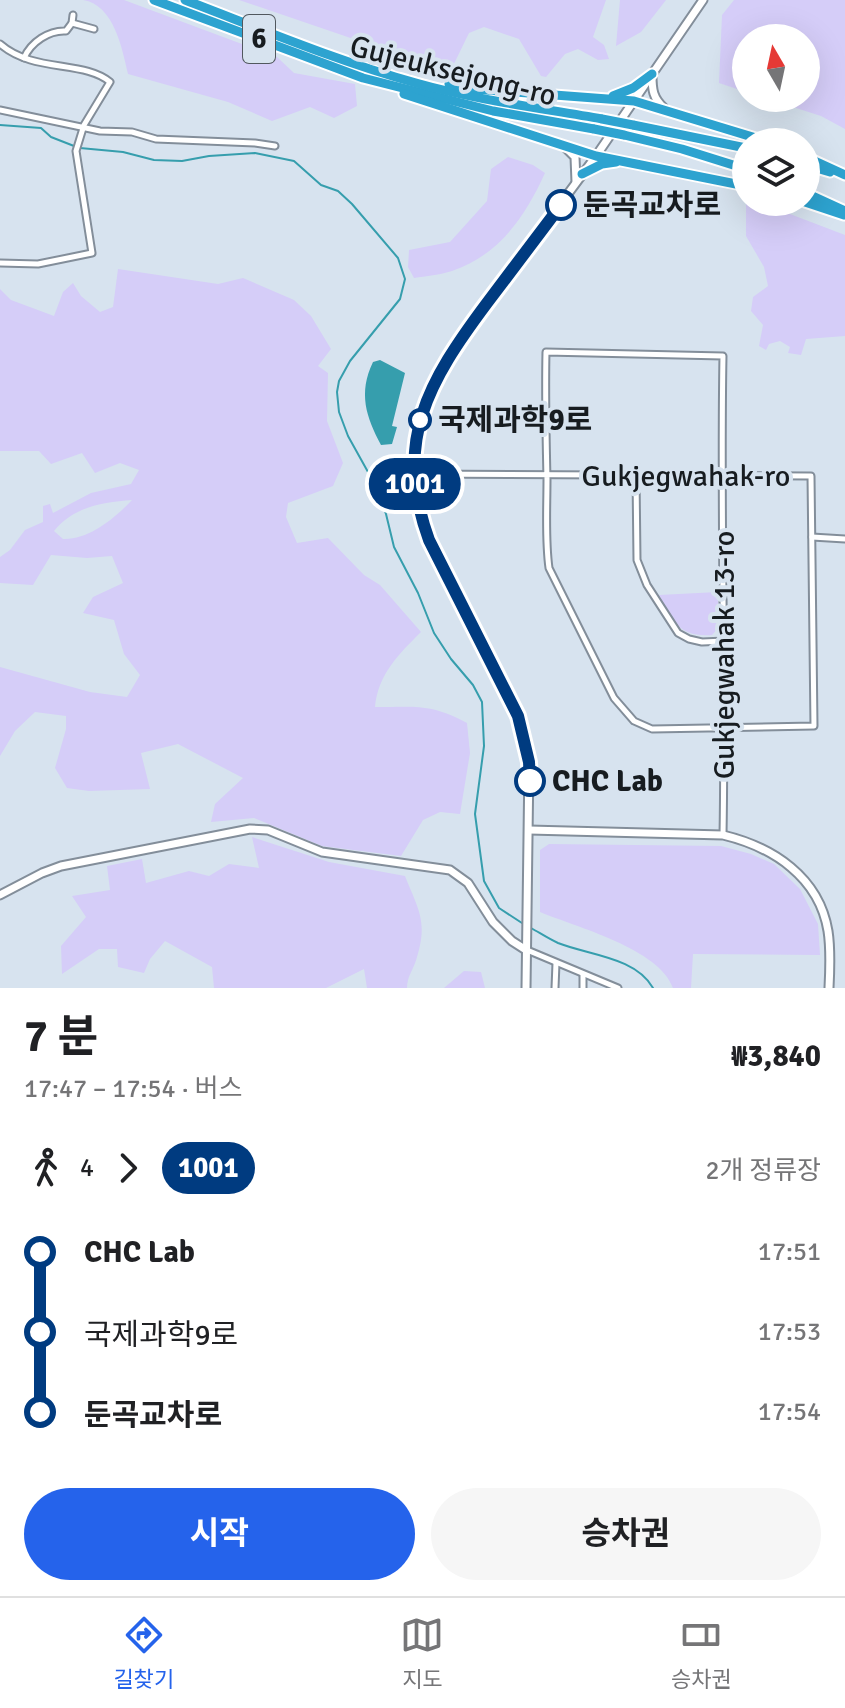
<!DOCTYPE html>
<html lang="ko">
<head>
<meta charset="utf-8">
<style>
	:root { --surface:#fff; --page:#f6f6f6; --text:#202124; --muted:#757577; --line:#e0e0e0; --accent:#2563eb }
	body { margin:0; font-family:Signika,"Noto Sans KR",sans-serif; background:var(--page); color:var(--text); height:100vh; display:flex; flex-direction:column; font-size:30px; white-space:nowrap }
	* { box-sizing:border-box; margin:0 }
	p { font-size:26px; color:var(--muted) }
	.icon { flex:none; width:44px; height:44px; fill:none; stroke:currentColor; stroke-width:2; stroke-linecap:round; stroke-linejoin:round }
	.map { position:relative; height:988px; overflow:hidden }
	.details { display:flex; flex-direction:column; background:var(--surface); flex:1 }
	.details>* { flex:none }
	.badge { padding:0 16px; border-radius:26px; font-size:28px; line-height:52px }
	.needle { width:52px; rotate:351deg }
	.fabs { position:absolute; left:732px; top:24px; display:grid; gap:16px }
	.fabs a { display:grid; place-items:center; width:88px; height:88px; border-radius:50%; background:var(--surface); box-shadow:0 8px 32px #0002; font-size:40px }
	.map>.badge { position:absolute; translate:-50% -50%; box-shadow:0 0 0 4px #fff }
	.legs { display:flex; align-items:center; gap:12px; height:88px; padding:0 24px; font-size:26px }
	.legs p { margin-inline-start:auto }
	.head { display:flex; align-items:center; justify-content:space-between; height:136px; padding:0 24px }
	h1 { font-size:44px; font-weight:700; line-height:60px }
	.button { display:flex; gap:16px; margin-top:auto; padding:16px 24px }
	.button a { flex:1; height:92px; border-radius:48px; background:var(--accent); color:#fff; font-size:32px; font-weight:700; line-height:92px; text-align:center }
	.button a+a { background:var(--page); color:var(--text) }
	ul { padding:0 24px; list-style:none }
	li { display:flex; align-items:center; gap:28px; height:80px; font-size:30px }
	li i { display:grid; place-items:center; width:12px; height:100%; margin:0 10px; background:currentColor }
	li i::after { content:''; width:20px; height:20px; margin:-10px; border:6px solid; border-radius:50%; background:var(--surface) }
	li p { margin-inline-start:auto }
	li:first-child i { background:linear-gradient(#0000 50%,currentColor 0) }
	li:last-child i { background:linear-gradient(currentColor 50%,#0000 0) }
	.tab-bar { display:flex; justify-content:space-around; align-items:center; height:112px; border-top:2px solid var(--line); background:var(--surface); font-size:22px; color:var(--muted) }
	.tab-bar a { display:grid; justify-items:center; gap:4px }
	.tab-bar .selected { color:var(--accent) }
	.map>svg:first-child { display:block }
	.green { fill:#d5cdf8; fill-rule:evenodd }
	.water { fill:#369ead }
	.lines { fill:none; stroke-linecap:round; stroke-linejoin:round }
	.stream { stroke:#369ead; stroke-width:2 }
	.street-casing { stroke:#838e9a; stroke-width:9 }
	.secondary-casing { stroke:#838e9a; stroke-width:11 }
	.highway-casing { stroke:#fff; stroke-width:13 }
	.street { stroke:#fff; stroke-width:5 }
	.secondary { stroke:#fff; stroke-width:7 }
	.highway { stroke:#2da3d0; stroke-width:9 }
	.highway-bridge-casing { stroke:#fff; stroke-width:13; stroke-linecap:butt }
	.highway-bridge { stroke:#2da3d0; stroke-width:9 }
	.line-1-casing { stroke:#fff; stroke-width:18 }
	.line-1 { stroke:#003b80; stroke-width:12 }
	.stop-1-dot { fill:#fff; stroke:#003b80; stroke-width:4 }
	.labels { text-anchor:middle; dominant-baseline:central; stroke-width:8; stroke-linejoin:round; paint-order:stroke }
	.shield { fill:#d7e3ef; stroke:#51585e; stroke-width:2 }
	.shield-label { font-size:28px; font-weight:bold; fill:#171c20 }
	.street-label { font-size:30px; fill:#171c20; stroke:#d7e3ef }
	.stop-label { font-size:30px; font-weight:bold; fill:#171c20; stroke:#d7e3ef; text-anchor:start }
</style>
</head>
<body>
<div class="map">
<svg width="845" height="988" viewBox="0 0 845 988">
	<rect width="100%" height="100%" fill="#d7e3ef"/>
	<!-- green -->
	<g class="green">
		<path d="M83,0H124L277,57L294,73L355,84L357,106L334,118L310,107L272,121L228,102L128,74C122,48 114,5 83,0Z"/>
		<path d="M239,0H606L593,37L604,45L609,59L598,60L578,49L565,54L546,77L541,76L519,39L484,27L469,33L450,72Z"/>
		<path d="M620,0H666L641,32L616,46Z"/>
		<path d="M734,0H845V129L821,116L765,98H806V38H746V92L719,83L722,15Z"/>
		<path d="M508,157L533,165L545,173C525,217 499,255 452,271C440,275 426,276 414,278L408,267L409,250L450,242L487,201L491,169Z"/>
		<path d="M746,204L769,206L845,235V336L806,339L801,355L788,353L790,347L780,341L769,344L766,350L759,346L763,325L751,311L753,297L768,286L764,267L746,236Z"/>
		<path d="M118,269L218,284L243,278L294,300L311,316L331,349L318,366L328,373L327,421L343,463L333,486L288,503L286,517L297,543L328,538L364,575L380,585L421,632C399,654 378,674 375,707C414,707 431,703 467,723L470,753L460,814L440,812L423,820L401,856L322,846L254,818L211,822L215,804L243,778L178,744L141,753L150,789L89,791L67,788L55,768L66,729V716L35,712L15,731L0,756V667L90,692L127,697L140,675L124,654L114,620L83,613L93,597L123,583L112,556L87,558L51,555L33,585L0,583V557L10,550L25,530L43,522V506L50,504L53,513L91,493L131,484L139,470L120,463L95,473L82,453L51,464L39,451H0V289L11,300L54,316L63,292L73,283L81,296L100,312L113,307ZM132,500C115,518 89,540 63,539L54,531C73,507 103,502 132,500Z"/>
		<path d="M718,592L719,627L712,635C679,637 673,622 659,595Z"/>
		<path d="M252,837L329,862L405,876C418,909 428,921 417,957C414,969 407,976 407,988H367L364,969L326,988H214L212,967L165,941L150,959L144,973L118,967L117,949H99L62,974L61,946L86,917L72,896L110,890L107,866L142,859L146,883L189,871L209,876L229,864L259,868Z"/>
		<path d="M549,844L721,846L751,854L774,864L800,889L818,924L820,955L693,954L691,988H673C660,949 576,927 540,912V850Z"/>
		<path d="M464,971L481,972L485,988H444Z"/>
	</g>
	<!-- water -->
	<path class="water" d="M380,360L405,373L392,426L397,427L392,444L381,445C366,417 358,393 373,362Z"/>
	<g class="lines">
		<!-- stream -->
		<g class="stream">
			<path d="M0,125L41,128L51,137L74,146"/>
			<path d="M80,148L123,152L154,160L182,161L209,156L255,153L294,161L321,185L338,191L352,204L398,258L405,279L400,299L350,361L339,381L337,392L339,412L348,436L373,481L386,514L394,547L418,593L434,633L451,659L473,685L482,702L484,746L475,814L484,881L499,908L525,925"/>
			<path d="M531,928C540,933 549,939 558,943C588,955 636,957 653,988"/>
		</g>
		<!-- street casing -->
		<g class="street-casing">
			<g id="street">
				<path d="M72,23L94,29"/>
				<path d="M0,44C33,73 84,60 110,82L84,125L76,151L92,253L38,264L0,263"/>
				<path d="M24,58C31,42 49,30 66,31L72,23L73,15"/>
				<path d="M0,110L100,131L132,132L156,139L255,143L275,146"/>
				<path d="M414,474C546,475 678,475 811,476L814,726L652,729L634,721L614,698L549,568C545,539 547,509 547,479C546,437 545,395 546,352L723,356C720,515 726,675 723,835"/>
				<path d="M636,475L637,560L647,585L678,633L689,639L702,642L725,641"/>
				<path d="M812,537L845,539"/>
				<path d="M527,950L618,988"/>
				<path d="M555,988L556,963"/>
				<path d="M583,988V975"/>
			</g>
		</g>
		<!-- secondary casing -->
		<g class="secondary-casing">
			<g id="secondary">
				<path d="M652,75C652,90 653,98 664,108"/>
				<path d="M566,148L575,157L576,182"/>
				<path d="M529,830L723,835C773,847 819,877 828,931C831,950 830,969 829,988"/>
				<path d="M0,895L42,873L61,866L250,829L268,830L322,852L450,870L468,883L493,922L512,941L526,950"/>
				<path d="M526,988L529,762L518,716L508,693L429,540L416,497L414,454L419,425L436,378L461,338L596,156L703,0"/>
			</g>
		</g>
		<!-- highway casing -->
		<g class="highway-casing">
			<g id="highway">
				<path d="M154,0L363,78L493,111L594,129"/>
				<path d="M185,0C261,29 337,61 416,83C476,100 540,108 602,119"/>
				<path d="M449,84L473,89L634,101L769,142"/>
				<path d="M404,94L596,156L746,186"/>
				<path d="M613,96L633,88L652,74"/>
				<path d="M633,125L746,148"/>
				<path d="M624,135L682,149L746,169"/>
				<path d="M806,157L845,175"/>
				<path d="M806,165L830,172"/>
				<path d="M582,174L602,164L616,162"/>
				<path d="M806,193L845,211"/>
				<path d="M805,202L844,215"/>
			</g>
		</g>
		<!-- street -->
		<use href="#street" class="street"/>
		<!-- secondary -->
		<use href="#secondary" class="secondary"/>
		<!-- highway -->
		<use href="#highway" class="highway"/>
		<!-- highway-bridge casing -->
		<g class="highway-bridge-casing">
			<g id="highway-bridge">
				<path d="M602,119L633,125"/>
				<path d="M594,129L624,135"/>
			</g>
		</g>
		<!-- highway-bridge -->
		<use href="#highway-bridge" class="highway-bridge"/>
	</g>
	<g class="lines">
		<!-- line-1 casing -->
		<g class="line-1-casing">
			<path id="line-1" d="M530,781L529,762L518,716L429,540C393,441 428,382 487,303C511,271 536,238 561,205"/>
		</g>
		<!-- line-1 -->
		<use href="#line-1" class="line-1"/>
	</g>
	<!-- markers -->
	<g class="stop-1-dot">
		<circle cx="561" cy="205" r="14"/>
		<circle cx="420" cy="420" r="10"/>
		<circle cx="530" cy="781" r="14"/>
	</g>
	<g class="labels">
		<!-- shield labels -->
		<rect class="shield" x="243" y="15" width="32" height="48" rx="6"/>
		<g class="shield-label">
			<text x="259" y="39">6</text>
		</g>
		<!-- street labels -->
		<g class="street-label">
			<text transform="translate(453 71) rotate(14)">Gujeuksejong-ro</text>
			<text x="686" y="476">Gukjegwahak-ro</text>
			<text transform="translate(724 655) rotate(-90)">Gukjegwahak 13-ro</text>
		</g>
		<!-- stop labels -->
		<g class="stop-label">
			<text x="583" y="205">둔곡교차로</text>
			<text x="438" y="420">국제과학9로</text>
			<text x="552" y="781">CHC Lab</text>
		</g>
	</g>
</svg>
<div class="fabs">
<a><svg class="needle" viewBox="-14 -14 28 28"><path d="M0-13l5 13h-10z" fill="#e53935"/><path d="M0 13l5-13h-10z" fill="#757577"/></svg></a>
<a><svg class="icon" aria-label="layers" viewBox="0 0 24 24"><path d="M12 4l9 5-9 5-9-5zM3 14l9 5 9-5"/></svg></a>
</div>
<b class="badge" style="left:415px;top:484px;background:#003b80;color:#fff">1001</b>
</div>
<section class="details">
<div class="head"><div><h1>7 분</h1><p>17:47 – 17:54 · 버스</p></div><b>₩3,840</b></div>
<div class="legs"><svg class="icon" aria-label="walk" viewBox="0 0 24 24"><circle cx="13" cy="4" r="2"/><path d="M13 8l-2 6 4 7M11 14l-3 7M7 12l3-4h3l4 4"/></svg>4<svg class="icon" aria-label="forward" viewBox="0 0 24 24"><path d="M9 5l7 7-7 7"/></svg><b class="badge" style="background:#003b80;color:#fff">1001</b><p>2개 정류장</p></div>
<ul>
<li><i style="color:#003b80"></i><b>CHC Lab</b><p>17:51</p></li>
<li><i style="color:#003b80"></i><span>국제과학9로</span><p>17:53</p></li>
<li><i style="color:#003b80"></i><b>둔곡교차로</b><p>17:54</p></li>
</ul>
<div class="button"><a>시작</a><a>승차권</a></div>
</section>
<nav class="tab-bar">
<a class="selected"><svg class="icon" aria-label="directions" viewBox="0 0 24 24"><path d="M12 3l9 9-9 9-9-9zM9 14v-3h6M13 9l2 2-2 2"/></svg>길찾기</a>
<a><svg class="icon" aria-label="map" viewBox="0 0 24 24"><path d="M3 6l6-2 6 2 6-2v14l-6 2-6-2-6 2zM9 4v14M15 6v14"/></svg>지도</a>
<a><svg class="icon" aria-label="tickets" viewBox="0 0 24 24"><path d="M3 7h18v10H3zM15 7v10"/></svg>승차권</a>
</nav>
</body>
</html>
